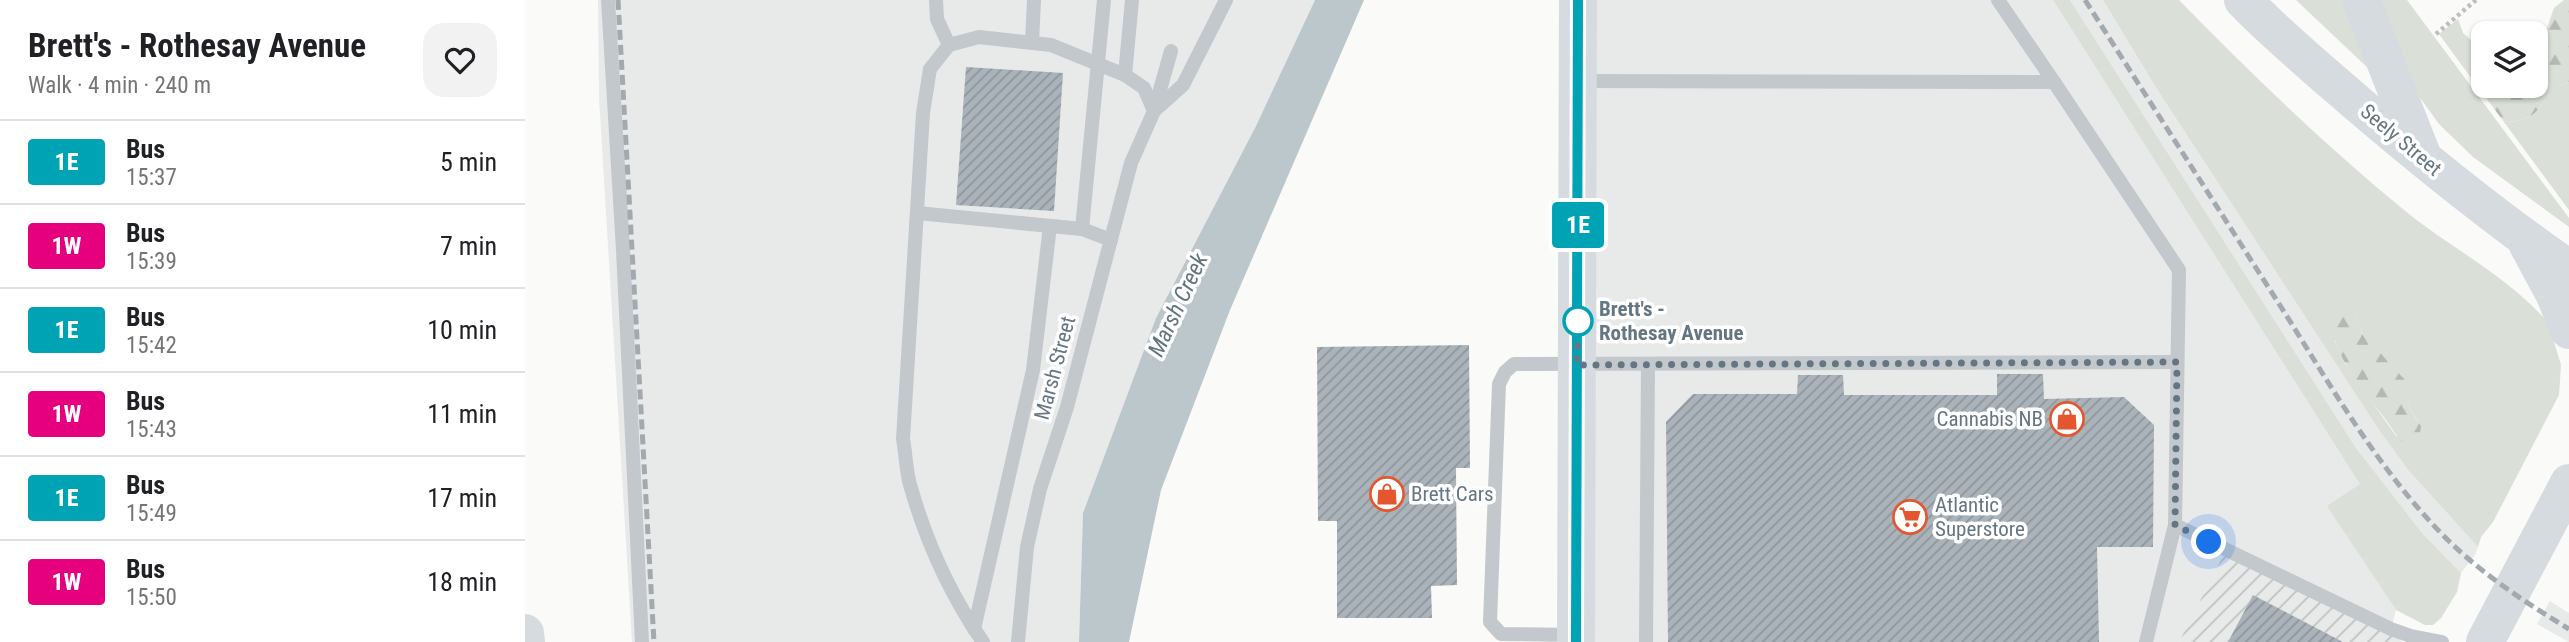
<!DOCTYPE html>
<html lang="en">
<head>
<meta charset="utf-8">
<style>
	:root { --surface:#fff; --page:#f2f2f2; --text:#202124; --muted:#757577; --line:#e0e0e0 }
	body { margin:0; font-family:"Roboto Condensed",sans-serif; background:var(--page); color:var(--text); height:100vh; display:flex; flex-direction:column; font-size:26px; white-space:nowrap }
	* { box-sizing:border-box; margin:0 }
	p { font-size:23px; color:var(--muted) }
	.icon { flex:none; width:38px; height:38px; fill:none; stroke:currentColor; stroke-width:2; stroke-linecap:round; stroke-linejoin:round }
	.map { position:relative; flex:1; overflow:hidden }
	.details { display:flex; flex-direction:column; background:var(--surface); width:525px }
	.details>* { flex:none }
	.badge { padding:0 14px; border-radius:5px; font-size:24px; line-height:46px }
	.fabs { position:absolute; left:1946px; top:21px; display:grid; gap:14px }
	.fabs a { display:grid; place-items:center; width:77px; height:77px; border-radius:14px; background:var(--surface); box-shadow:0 2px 5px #0004; font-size:35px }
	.you { position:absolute; width:35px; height:35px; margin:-18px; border:5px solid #fff; border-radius:50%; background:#1a73e8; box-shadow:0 0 0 10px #1a73e833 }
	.map>.badge { position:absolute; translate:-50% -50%; box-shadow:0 0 0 4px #fff }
	.round { display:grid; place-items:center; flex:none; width:74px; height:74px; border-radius:21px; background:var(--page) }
	.summary { display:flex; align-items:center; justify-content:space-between; height:119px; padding:0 28px }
	h1 { font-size:33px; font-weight:700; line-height:52px }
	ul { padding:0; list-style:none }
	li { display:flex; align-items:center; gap:21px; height:84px; padding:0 28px; border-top:2px solid var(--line) }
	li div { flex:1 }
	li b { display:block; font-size:26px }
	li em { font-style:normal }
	li .badge { min-width:77px; font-weight:700; text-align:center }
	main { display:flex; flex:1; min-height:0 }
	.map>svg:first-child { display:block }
	.built { fill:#e8e9e9 }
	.industrial { fill:url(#industrial-furrows) }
	.green { fill:#dadfd7; fill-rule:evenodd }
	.forest { fill:url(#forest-firs) }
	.water { fill:#bbc7cb }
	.building { fill:url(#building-hatch) }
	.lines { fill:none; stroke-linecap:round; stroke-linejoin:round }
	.path { stroke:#bbbfc2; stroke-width:4.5; stroke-dasharray:3.5 3.5; stroke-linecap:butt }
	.lane { stroke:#c3c8cc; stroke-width:14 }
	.secondary { stroke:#d6dbdf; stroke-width:38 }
	.primary { stroke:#d6dbdf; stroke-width:38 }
	.highway { stroke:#d6dbdf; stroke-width:38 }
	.rail { stroke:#a2aab0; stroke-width:5; stroke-dasharray:10 5; stroke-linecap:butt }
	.line-casing { stroke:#fff; stroke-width:16 }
	.line { stroke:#00a3b4; stroke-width:10 }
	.walk { stroke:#657683; stroke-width:7; stroke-dasharray:0 12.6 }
	.stop-dot { fill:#fff; stroke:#00a3b4; stroke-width:3.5 }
	.labels { text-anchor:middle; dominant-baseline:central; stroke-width:7; stroke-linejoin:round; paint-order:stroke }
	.street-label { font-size:21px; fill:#657683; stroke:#fff }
	.stop-label { font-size:21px; font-weight:bold; fill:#657683; stroke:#fff; text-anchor:start }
	.poi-label { font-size:21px; fill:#657683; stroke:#fff; text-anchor:start }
	.water-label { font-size:23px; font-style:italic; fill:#60757c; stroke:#fff }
</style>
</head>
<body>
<main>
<section class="details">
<div class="summary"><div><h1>Brett's - Rothesay Avenue</h1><p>Walk · 4 min · 240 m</p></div><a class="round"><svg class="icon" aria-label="heart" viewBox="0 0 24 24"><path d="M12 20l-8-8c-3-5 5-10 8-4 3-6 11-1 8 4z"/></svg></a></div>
<ul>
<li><span class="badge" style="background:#00a3b4;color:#fff">1E</span><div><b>Bus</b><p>15:37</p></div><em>5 min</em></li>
<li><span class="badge" style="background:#e6007e;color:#fff">1W</span><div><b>Bus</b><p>15:39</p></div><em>7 min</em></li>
<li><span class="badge" style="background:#00a3b4;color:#fff">1E</span><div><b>Bus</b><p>15:42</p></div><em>10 min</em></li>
<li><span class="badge" style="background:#e6007e;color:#fff">1W</span><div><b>Bus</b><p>15:43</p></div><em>11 min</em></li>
<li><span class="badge" style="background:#00a3b4;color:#fff">1E</span><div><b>Bus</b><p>15:49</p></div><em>17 min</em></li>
<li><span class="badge" style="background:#e6007e;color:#fff">1W</span><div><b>Bus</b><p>15:50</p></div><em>18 min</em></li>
</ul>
</section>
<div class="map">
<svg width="2044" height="642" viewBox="0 0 2044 642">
	<defs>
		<pattern id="industrial-furrows" width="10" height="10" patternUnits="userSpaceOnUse" patternTransform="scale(1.75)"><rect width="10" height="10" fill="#e8e9e9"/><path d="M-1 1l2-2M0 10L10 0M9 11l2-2" fill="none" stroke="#c0c1c2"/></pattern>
		<pattern id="forest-firs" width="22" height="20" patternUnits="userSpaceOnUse" patternTransform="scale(1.75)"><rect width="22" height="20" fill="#dadfd7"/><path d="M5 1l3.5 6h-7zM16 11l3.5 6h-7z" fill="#b4b9b4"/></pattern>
		<pattern id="building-hatch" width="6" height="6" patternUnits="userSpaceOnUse" patternTransform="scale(1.75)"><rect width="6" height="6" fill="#aab3b9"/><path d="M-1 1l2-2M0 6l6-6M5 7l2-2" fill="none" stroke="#8e969c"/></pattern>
	</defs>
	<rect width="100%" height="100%" fill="#fafaf8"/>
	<!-- built -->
	<g class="built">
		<path d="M73,0H790L730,128L631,318L558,513L554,642H107L74,97Z"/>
		<path d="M1053,0H1528L1836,484L1803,506L1871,610L1866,629L1702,550L1654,642H1051Z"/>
		<path d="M1545,0H1578L1630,86L1854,430L1884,471L1953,547L1950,555L1936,573L1898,534L1831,448Z"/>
		<path d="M2025,601L2044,613V642L2012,624Z"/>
	</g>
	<!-- industrial -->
	<path class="industrial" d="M1701,550L1866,629L1877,642H1654Z"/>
	<!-- green -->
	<g class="green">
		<path d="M1528,0H1545L1831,448L1898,534L1936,573L1932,592L1916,618L1908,625H1900L1871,610L1802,506L1835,484Z"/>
		<path d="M1578,0H1654C1727,75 1803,148 1884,214C1930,251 2005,289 2034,339L2029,342L2036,365L2034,395L1968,522L1956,537L1953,547L1884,471L1854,430L1630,86ZM1829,312C1832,319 1834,328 1838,334C1853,356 1890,379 1884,408L1893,421L1871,436L1820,364L1810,341Z"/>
		<path d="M1771,0H1825L1844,69Z"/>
		<path d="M1847,0H1882L2044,218V227L1948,157L1914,124L1880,77Z"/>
		<path d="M1933,19L1938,33L1958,51V59L1947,64L1941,71L1914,34Z"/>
		<path d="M2044,82V210L1979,122C2024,121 2009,96 2044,82Z"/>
	</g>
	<!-- forest -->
	<g class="forest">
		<path d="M2039,0H2044V82C2009,96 2024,121 1979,122L1941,71L1947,64L1958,59V86H2011V44L2022,28L2029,8Z"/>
		<path d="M1814,305L1823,306L1829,312L1837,333L1880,380L1886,391L1884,408L1896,426L1895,433L1886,441L1878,442C1870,435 1865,425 1858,416C1837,389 1800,347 1808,309Z"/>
	</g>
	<!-- water -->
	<path class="water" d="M790,0H839L705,310L636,490L604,642H554L558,513L631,318L730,128Z"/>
	<!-- building -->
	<g class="building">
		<path d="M441,67L538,73L529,211L431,205Z"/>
		<path d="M944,345L945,468H931L932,585L906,586L907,618H812V521H793L792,347Z"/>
		<path d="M1472,374H1518L1519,399L1599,397L1629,425L1628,547H1572L1574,642H1143L1141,422L1168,394H1272L1273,375H1318L1319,395H1472Z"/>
		<path d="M1728,595L1818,642H1703Z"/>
	</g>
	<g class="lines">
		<!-- path -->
		<path class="path" d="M1911,34L1951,0"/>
		<!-- lane -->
		<g class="lane">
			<path d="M83,0L98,250L117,642"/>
			<path d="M411,0L412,19L424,45"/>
			<path d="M507,43L509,0"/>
			<path d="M600,75L607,0"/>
			<path d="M1054,81L1529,82L1473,0"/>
			<path d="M1529,82L1654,270L1650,525L1621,642"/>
			<path d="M630,110L658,85L701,0"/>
			<path d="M392,213L557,229L586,240"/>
			<path d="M557,229L579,0"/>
			<path d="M1650,525L1866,629L1886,636L1917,642"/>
			<path d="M449,629L508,370L525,226"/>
			<path d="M1050,635L976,634L965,622L974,384L980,372L989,364L1652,362"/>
			<path d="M458,642C425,594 402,544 386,488C381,473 381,455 378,439L398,113L405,69L424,45L454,37L526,45L600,75L619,88L629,111"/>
			<path d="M493,642L502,547L515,489L542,407L606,163L629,111L646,51"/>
			<path d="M1121,642L1123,365"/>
		</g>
		<!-- secondary -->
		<g class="secondary">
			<path d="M1718,0C1754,37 1794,70 1833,104C1901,162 1970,218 2044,269"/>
			<path d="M1836,0L1897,155"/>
			<path d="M2003,245L2030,295L2044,330"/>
			<path d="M1960,642L2044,483"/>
		</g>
		<!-- primary -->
		<path class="primary" d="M1051,642L1053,0"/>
		<!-- highway -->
		<path class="highway" d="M0,633L1,642"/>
		<!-- rail -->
		<g class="rail">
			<path d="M93,0L129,642"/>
			<path d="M1560,0C1620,94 1680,188 1740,282C1798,371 1851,471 1928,545C1963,578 2003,604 2044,629"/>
		</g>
	</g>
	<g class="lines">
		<!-- line casing -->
		<g class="line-casing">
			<path id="line" d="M1051,642L1053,0"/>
		</g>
		<!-- line -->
		<use href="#line" class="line"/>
		<!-- walk -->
		<path class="walk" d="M1053,321L1052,365L1652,362L1650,525L1684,542"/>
	</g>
	<!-- icons -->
	<defs>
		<g id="shop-ring" transform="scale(1.75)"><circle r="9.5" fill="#fff" stroke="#e4572e" stroke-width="1.5"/><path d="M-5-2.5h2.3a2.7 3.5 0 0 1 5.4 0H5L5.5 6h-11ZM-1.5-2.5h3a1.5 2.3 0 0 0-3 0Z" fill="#e4572e"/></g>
		<g id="supermarket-ring" transform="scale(1.75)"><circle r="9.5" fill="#fff" stroke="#e4572e" stroke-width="1.5"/><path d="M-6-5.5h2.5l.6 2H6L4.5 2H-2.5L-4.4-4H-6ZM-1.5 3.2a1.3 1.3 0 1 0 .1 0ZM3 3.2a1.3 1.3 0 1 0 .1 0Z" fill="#e4572e"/></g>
	</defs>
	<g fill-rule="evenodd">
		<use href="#shop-ring" x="1542" y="419"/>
		<use href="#shop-ring" x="862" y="494"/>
		<use href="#supermarket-ring" x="1385" y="517"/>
	</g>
	<!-- markers -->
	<circle class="stop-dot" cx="1053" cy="321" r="14"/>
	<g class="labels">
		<!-- street labels -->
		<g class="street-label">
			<text transform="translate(1876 140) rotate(40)">Seely Street</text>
			<text transform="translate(530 368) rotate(-75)">Marsh Street</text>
		</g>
		<!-- stop labels -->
		<g class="stop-label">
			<text x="1074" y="309">Brett's -<tspan x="1074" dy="24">Rothesay Avenue</tspan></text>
		</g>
		<!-- poi labels -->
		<g class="poi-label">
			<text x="1518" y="419" text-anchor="end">Cannabis NB</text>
			<text x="886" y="494">Brett Cars</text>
			<text x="1410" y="505">Atlantic<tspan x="1410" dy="24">Superstore</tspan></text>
		</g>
		<!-- water labels -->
		<g class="water-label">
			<text transform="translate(653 305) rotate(-65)">Marsh Creek</text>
		</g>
	</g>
</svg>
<div class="fabs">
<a><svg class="icon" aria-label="layers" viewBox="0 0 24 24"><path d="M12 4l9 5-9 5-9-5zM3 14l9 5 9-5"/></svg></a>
</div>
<div class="you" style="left:1684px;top:542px"></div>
<b class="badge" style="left:1053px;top:225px;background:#00a3b4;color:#fff">1E</b>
</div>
</main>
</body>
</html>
